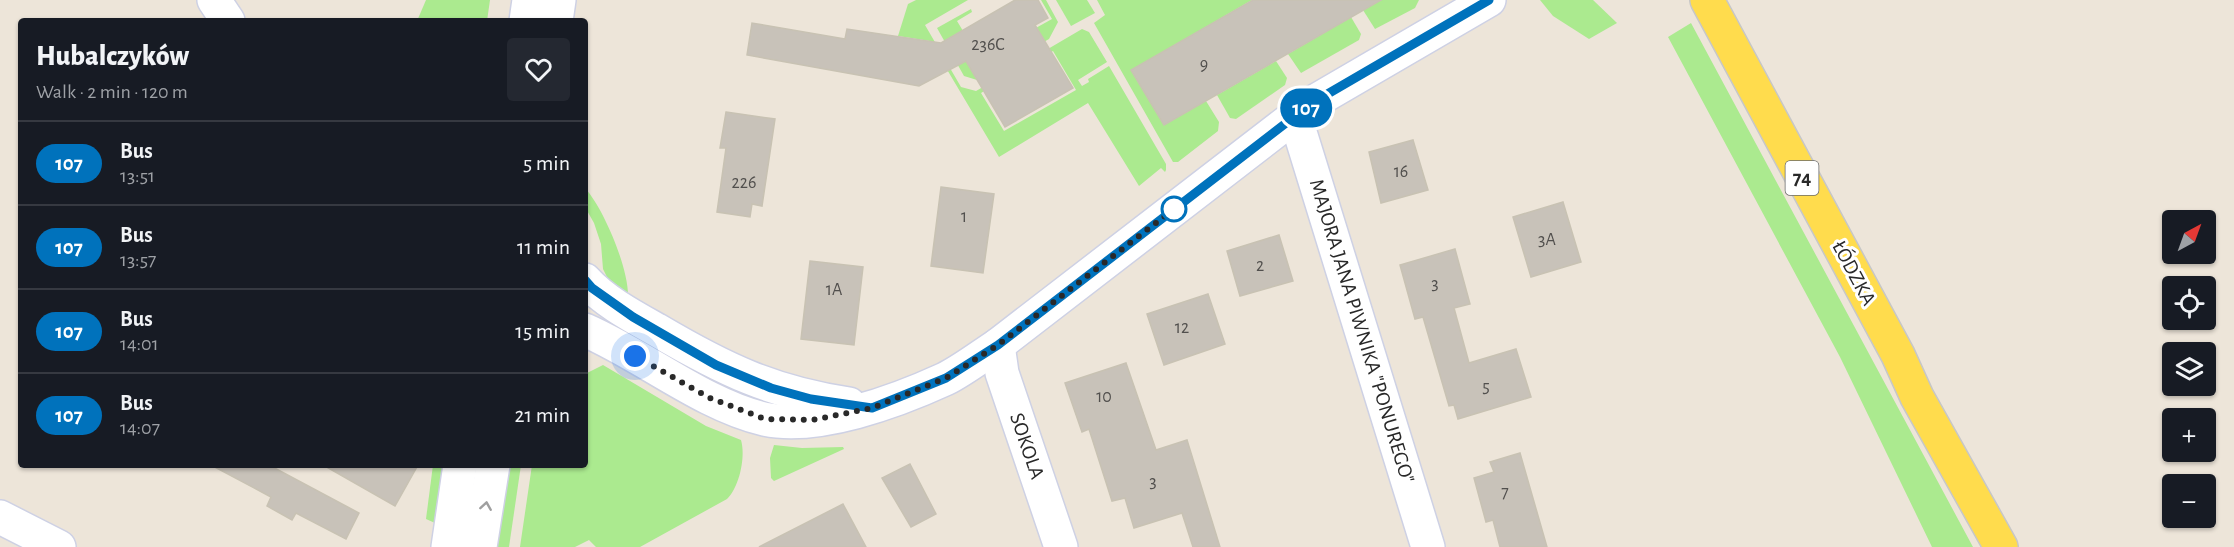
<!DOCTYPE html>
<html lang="en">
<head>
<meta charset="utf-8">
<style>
	:root { --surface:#171b24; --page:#242831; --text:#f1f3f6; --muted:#9ea1a6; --line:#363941 }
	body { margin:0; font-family:"Alegreya Sans",sans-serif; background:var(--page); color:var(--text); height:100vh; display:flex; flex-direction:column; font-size:22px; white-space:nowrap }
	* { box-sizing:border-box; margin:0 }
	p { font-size:20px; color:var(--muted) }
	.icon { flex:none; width:33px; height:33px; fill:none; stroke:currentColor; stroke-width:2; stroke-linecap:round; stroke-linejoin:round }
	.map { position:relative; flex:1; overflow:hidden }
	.drawer { position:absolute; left:18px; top:18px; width:570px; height:450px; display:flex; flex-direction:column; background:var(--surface); border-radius:6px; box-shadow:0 2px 4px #0004 }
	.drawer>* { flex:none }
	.badge { padding:0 12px; border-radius:20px; font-size:21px; line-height:39px }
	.needle { width:39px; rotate:41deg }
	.fabs { position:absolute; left:2162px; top:210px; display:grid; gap:12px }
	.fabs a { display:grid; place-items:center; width:54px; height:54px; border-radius:6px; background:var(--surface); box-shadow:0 2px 4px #0004; font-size:30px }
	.you { position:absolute; width:30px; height:30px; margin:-15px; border:4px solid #fff; border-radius:50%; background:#1a73e8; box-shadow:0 0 0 9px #1a73e833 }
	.map>.badge { position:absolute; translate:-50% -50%; box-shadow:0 0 0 3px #fff }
	.round { display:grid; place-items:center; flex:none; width:63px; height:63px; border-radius:6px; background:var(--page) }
	.overview { display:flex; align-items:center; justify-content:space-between; height:102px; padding:0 18px }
	h1 { font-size:28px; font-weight:800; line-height:45px }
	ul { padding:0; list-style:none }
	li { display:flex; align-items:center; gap:18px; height:84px; padding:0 18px; border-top:2px solid var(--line) }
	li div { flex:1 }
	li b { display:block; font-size:22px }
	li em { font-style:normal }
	li .badge { min-width:66px; font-weight:700; text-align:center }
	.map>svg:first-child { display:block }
	.green { fill:#abea8f }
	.building { fill:#c8c2b9; stroke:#c8c2b3; stroke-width:1.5 }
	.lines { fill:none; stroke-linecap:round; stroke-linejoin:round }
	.street-casing { stroke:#ced1e4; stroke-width:36 }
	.secondary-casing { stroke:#ced1e4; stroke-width:36 }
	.primary-casing { stroke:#c7c7c7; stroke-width:36 }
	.street { stroke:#fff; stroke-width:33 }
	.secondary { stroke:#fff; stroke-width:33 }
	.primary { stroke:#ffdc4d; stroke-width:33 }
	.oneway { stroke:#9f9f9f }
	.line-casing { stroke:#fff; stroke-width:14 }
	.line { stroke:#0072bc; stroke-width:9 }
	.walk { stroke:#292929; stroke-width:6; stroke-dasharray:0 10.8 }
	.stop-dot { fill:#fff; stroke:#0072bc; stroke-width:3 }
	.labels { text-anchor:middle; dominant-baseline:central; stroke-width:6; stroke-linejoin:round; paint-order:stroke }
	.number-label { font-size:18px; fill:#514f4d }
	.shield { fill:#fff; stroke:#696969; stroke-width:1.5 }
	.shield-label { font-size:20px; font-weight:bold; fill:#292929 }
	.street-label { font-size:21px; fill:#292929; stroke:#fff }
</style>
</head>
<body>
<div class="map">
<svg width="2234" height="547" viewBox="0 0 2234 547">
	<rect width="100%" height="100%" fill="#ede5d9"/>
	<!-- green -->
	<g class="green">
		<path d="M426,0H490L487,21H417Z"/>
		<path d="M916,0H968L925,25L961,87L976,91L995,80L997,83L981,93L1004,131L1076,90L1053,51L1037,60L1036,56L1082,29L1089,32L1107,62L1078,80L1082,86L1089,82L1088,79L1109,66L1166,164V170L1165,172L1161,168L1139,186L1088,103L999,157L930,41L898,36L908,4Z"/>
		<path d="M1041,0H1046L1058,22L1049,39L977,80L964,76L937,28L971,9L972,12L957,21L980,59L1052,19Z"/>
		<path d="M1056,0H1087L1095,13L1071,26Z"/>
		<path d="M1097,0H1252L1132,70L1206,101L1219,122L1218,131L1178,162H1173L1094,23L1105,15Z"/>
		<path d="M1381,0H1419L1415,8L1375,29L1363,10Z"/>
		<path d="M1540,0H1593L1617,23L1589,39L1553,16Z"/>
		<path d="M1351,17L1361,34L1359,40L1301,73L1288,54Z"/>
		<path d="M1691,23L1973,547H1932L1840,357L1668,37Z"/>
		<path d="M1276,61L1287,78L1285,85L1236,119L1230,118L1217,95Z"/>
		<path d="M585,188C604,209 629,269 628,297L611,285L603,269L601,244L594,223L585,207Z"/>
		<path d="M603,365L706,426L741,440C746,457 739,488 727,499L640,547H596L589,540L575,547H520L532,465H585V374Z"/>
		<path d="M774,445L802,448L843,447L844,449L774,481L771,478L770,458Z"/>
		<path d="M433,465H447L435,523L426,519Z"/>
		<path d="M507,465H521L509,547H494Z"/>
	</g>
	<!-- building -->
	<g class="building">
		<path d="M1015,0H1038L1048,18L1035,25L1073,88L1005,127L966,61L919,86L747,55L752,23L845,39L847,29L941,43Z"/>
		<path d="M1253,0H1381L1164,125L1131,70Z"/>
		<path d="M726,112L775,119L762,206L752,204L750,217L717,212L726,148H720Z"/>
		<path d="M1413,140L1428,190L1381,203L1369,152Z"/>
		<path d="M941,187L994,194L983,273L931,266Z"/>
		<path d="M1563,202L1581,262L1531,277L1513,217Z"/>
		<path d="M1279,235L1293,281L1240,296L1227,251Z"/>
		<path d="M1455,249L1470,304L1454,308L1469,363L1516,349L1531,397L1458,419L1454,405L1449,406L1423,317L1415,319L1400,265Z"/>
		<path d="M810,261L863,267L854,345L801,339Z"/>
		<path d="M1208,294L1225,344L1164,365L1147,314Z"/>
		<path d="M1126,363L1156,450L1187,440L1220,547H1193L1182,513L1134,528L1125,498L1112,501L1089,429L1082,432L1065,383Z"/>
		<path d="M1520,453L1547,547H1500L1493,520L1486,522L1474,478L1494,472L1490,462Z"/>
		<path d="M910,464L936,514L911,527L882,478Z"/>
		<path d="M211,465H269L359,513L346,539L296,513L292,520L267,506L271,497Z"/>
		<path d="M323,465H418L395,506Z"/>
		<path d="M843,504L866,547H759Z"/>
	</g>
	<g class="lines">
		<!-- street casing -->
		<g class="street-casing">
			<g id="street">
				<path d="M1295,116L1428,547"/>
				<path d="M585,280C604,301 632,316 657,330C723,369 773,393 849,404"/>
				<path d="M585,330C628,349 667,377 709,398C725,406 747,415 764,419C817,431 897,401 945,379C963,370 981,356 998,345L1312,103L1489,0"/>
				<path d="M998,345L1002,373L1061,547"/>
				<path d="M0,517L59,547"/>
			</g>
		</g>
		<!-- secondary casing -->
		<g class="secondary-casing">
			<g id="secondary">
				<path d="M214,0L228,21"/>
				<path d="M526,21L529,0"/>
				<path d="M556,21L559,0"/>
				<path d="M448,547L460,465"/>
				<path d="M480,547L493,465"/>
			</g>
		</g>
		<!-- primary casing -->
		<g class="primary-casing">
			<path id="primary" d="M1707,0L1898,355L1917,397L2001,547"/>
		</g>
		<!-- street -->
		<use href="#street" class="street"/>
		<!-- secondary -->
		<use href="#secondary" class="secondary"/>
		<!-- primary -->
		<use href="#primary" class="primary"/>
	</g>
	<!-- one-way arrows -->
	<defs><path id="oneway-chevron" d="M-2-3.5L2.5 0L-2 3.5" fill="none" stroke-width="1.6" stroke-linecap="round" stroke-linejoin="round" transform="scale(1.5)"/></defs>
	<use class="oneway" href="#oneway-chevron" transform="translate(486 506) rotate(-81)"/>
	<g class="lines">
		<!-- line casing -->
		<g class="line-casing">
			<path id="line" d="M585,280L592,288L633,317L716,365L771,388L811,399L872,408L946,378L998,345L1312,103L1489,0"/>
		</g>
		<!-- line -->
		<use href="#line" class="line"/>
		<!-- walk -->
		<path class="walk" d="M635,356L710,398L765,419L812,420L872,408L946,378L998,345L1174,209"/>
	</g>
	<!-- markers -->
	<circle class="stop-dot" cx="1174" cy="209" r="12"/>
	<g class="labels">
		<!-- number labels -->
		<g class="number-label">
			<text x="988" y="45">236C</text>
			<text x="1204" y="65">9</text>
			<text x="1401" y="172">16</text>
			<text x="744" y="183">226</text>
			<text x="964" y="217">1</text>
			<text x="1547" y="240">3A</text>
			<text x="1260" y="266">2</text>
			<text x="1435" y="284">3</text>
			<text x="834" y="290">1A</text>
			<text x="1182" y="328">12</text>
			<text x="1486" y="387">5</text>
			<text x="1104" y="397">10</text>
			<text x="1153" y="482">3</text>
			<text x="1505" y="493">7</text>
		</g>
		<!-- shield labels -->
		<rect class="shield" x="1785.5" y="161" width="33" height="34" rx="4.5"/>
		<g class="shield-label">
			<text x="1802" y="178">74</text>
		</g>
		<!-- street labels -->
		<g class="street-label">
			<text transform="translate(1854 273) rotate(62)">ŁÓDZKA</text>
			<text transform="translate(1362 331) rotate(73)">MAJORA JANA PIWNIKA "PONUREGO"</text>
			<text transform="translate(1027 446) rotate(71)">SOKOLA</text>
		</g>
	</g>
</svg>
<div class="fabs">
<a><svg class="needle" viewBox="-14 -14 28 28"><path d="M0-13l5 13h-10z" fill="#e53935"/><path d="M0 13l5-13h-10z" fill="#9ea1a6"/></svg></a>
<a><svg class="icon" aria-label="locate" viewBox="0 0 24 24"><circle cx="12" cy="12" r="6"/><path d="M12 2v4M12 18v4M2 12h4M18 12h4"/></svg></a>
<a><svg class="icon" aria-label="layers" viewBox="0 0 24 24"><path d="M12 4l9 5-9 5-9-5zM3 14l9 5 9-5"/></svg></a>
<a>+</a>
<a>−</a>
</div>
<div class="you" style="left:635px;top:356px"></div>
<b class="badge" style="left:1306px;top:108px;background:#0072bc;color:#fff">107</b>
<section class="drawer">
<div class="overview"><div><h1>Hubalczyków</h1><p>Walk · 2 min · 120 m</p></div><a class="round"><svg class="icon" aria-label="heart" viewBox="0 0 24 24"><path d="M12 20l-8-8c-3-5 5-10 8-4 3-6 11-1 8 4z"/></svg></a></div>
<ul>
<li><span class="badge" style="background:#0072bc;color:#fff">107</span><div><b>Bus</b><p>13:51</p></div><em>5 min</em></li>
<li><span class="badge" style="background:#0072bc;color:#fff">107</span><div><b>Bus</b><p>13:57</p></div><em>11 min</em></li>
<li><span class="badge" style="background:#0072bc;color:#fff">107</span><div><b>Bus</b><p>14:01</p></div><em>15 min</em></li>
<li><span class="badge" style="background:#0072bc;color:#fff">107</span><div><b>Bus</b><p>14:07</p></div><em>21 min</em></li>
</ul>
</section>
</div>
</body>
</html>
